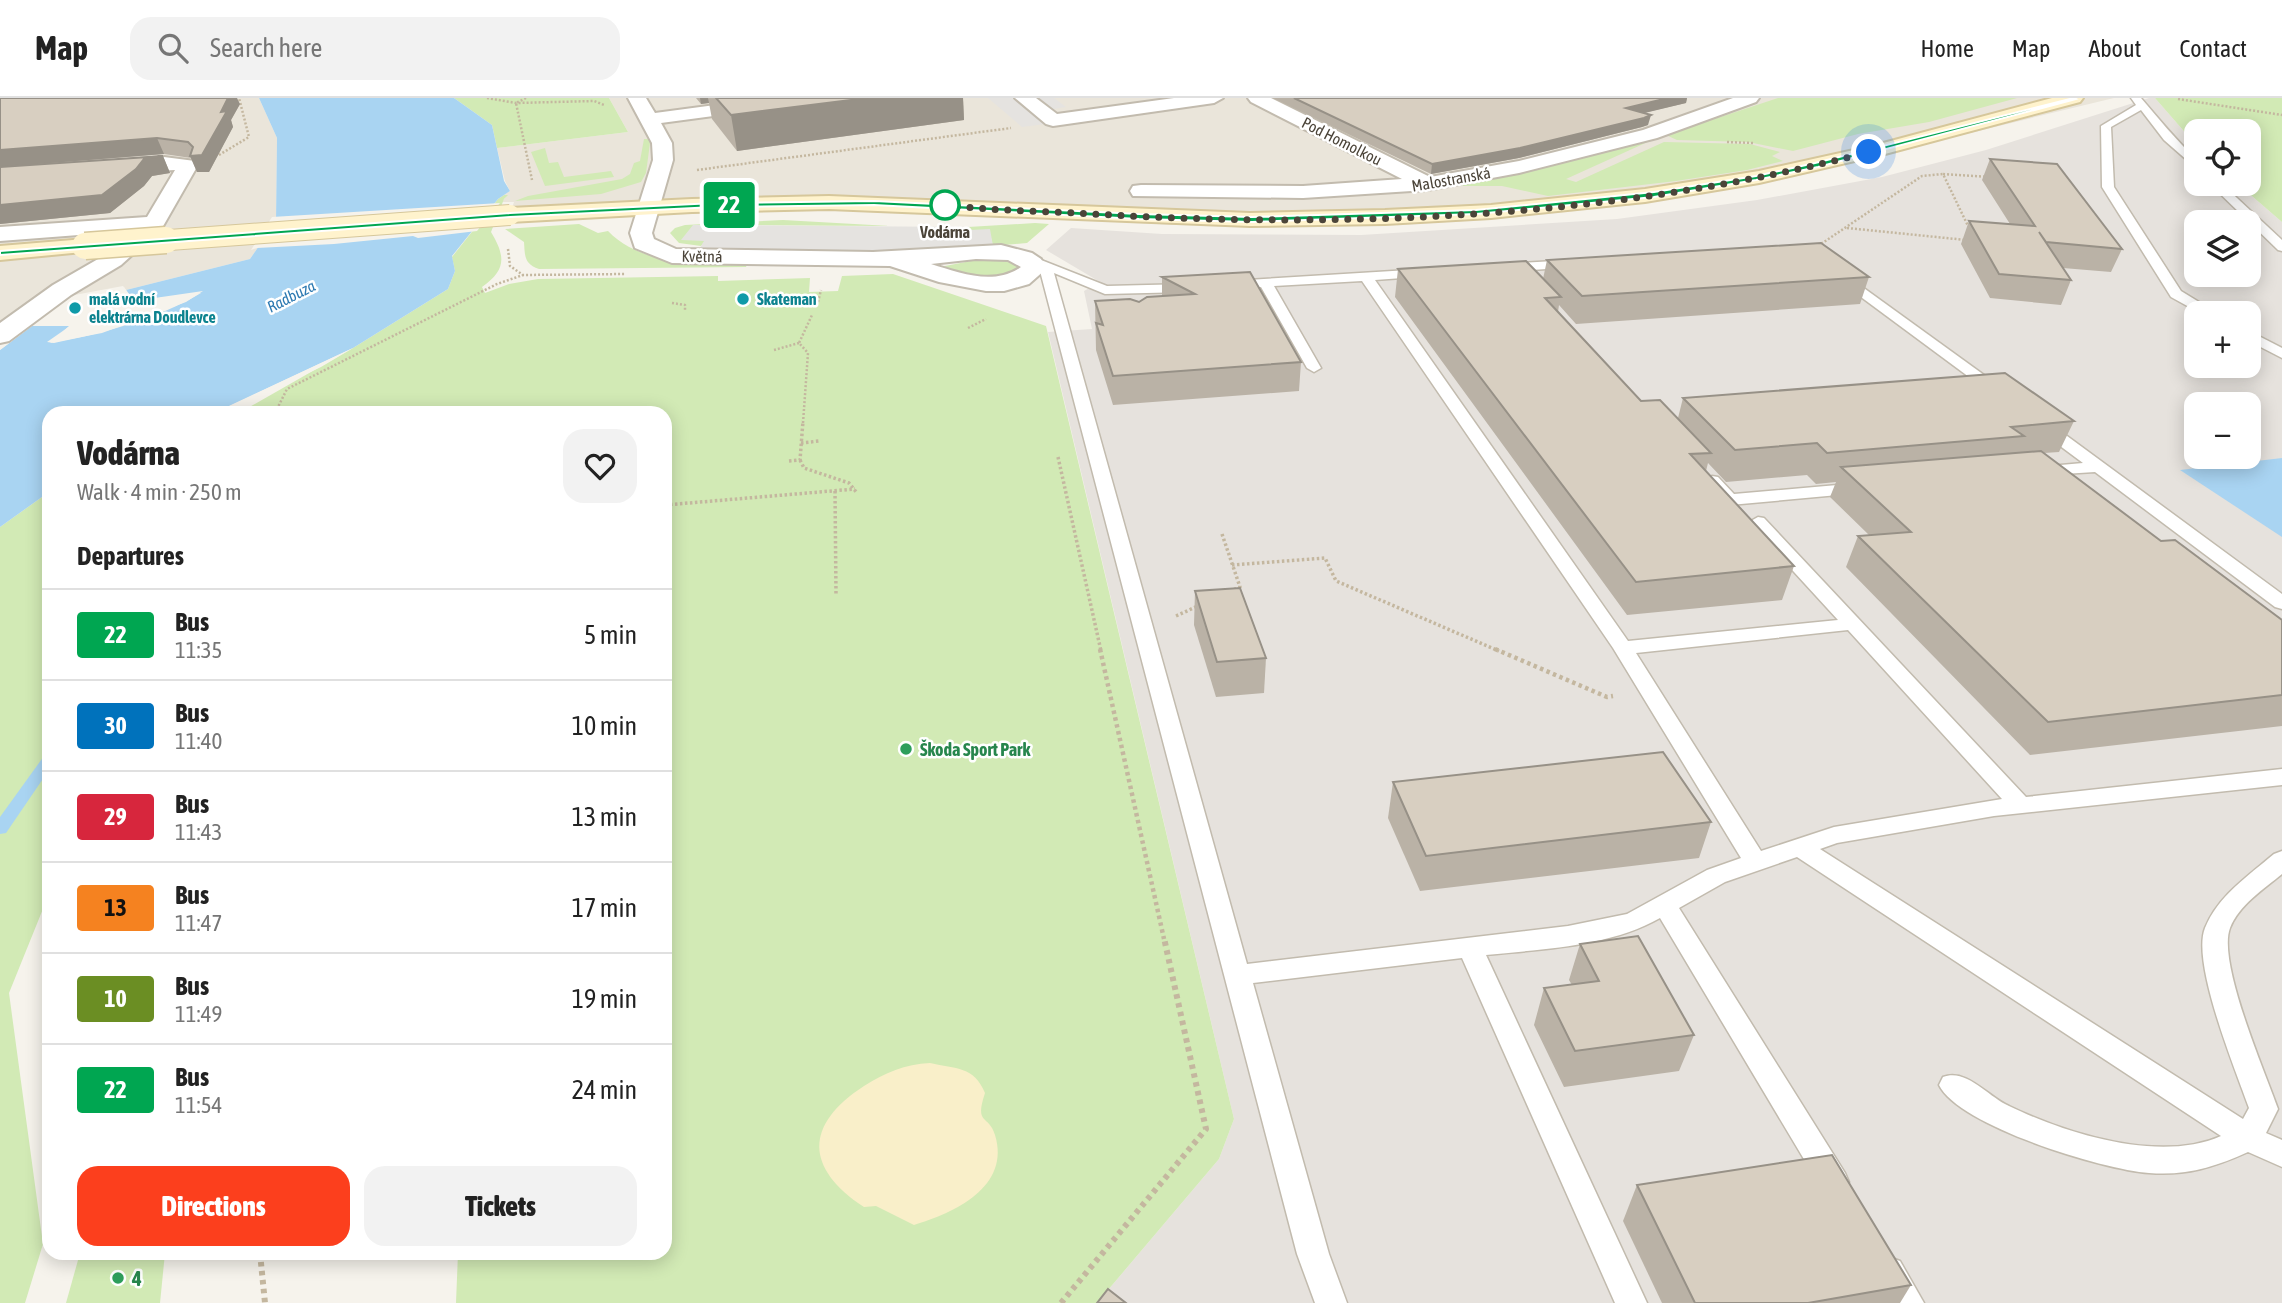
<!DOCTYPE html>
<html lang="en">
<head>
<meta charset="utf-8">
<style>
	:root { --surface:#fff; --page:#f2f2f2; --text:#222; --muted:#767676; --line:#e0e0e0; --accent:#fc3f1d }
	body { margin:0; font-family:"Asap Condensed",sans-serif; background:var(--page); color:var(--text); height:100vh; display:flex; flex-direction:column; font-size:26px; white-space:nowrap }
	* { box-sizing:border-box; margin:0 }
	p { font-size:23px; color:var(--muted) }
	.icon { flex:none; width:38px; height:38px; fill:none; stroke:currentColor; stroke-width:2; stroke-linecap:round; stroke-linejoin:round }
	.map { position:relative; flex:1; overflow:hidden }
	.details { position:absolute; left:42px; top:308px; width:630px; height:854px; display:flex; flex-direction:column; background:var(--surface); border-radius:21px; box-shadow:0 4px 18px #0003 }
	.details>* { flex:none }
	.badge { padding:0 14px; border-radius:5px; font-size:24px; line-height:46px }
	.controls { position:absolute; left:2184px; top:21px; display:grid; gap:14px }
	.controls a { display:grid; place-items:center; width:77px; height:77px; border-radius:14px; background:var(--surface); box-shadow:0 4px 18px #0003; font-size:35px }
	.you { position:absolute; width:35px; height:35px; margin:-18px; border:5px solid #fff; border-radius:50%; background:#1a73e8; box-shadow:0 0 0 10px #1a73e833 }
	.map>.badge { position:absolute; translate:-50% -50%; box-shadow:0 0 0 4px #fff }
	h2 { padding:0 35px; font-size:26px; line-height:63px }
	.round { display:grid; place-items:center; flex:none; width:74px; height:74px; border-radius:21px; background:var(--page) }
	.summary { display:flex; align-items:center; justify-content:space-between; height:119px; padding:0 35px }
	h1 { font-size:33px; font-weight:800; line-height:52px }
	.cta { display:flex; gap:14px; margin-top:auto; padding:14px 35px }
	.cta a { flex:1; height:80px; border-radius:21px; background:var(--accent); color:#fff; font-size:28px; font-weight:800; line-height:80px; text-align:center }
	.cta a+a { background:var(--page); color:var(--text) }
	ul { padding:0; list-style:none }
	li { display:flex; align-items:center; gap:21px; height:91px; padding:0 35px; border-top:2px solid var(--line) }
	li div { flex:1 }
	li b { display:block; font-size:26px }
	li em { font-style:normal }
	li .badge { min-width:77px; font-weight:700; text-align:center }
	header { display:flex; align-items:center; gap:42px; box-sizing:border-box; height:98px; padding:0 35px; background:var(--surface); border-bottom:2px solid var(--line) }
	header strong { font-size:33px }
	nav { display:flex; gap:38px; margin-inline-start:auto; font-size:24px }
	.search { width:490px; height:63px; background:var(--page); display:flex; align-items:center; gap:18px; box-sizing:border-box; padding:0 24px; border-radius:21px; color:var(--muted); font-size:26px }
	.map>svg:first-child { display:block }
	.residential { fill:#eae5da }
	.industrial { fill:#e6e2dd; fill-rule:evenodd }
	.green { fill:#d2eab5 }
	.sand { fill:#f9efc9 }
	.parking { fill:#e5e3e0 }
	.water { fill:#a9d4f2 }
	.pier { fill:#f6f3ec }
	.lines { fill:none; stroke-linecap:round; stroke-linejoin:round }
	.stream { fill:#a9d4f2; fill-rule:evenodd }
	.service-casing { stroke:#c2bbae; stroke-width:3 }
	.minor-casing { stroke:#c2bbae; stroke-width:4 }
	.secondary-casing { stroke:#d6c79b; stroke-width:4 }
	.path-far3 { stroke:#c4b79f; stroke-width:2.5; stroke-dasharray:2 2; stroke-linecap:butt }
	.path-far2 { stroke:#c4b79f; stroke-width:3.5; stroke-dasharray:2.5 2.5; stroke-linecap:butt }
	.path-far1 { stroke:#c4b79f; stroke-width:4.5; stroke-dasharray:3.5 3.5; stroke-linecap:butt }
	.path { stroke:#c4b79f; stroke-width:6; stroke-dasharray:4.5 4.5; stroke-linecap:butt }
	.service { fill:#fff; fill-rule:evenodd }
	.minor { fill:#fff; fill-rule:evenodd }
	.secondary { fill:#fff3cd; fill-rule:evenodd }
	.secondary-bridge-far1-casing { stroke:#d6c79b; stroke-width:22; stroke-linecap:butt }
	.secondary-bridge-casing { stroke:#d6c79b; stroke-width:29; stroke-linecap:butt }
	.secondary-bridge-far1 { stroke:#fff3cd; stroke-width:20 }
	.secondary-bridge { stroke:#fff3cd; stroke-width:26 }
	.wall { fill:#bab2a6 }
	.shaded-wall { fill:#979187 }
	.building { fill:#d8cfc1; stroke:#979187; stroke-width:2 }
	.line { fill:#00a651; stroke:#fff; stroke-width:2 }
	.walk { stroke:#4b4439; stroke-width:7; stroke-dasharray:0 12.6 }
	.stop-dot { fill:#fff; stroke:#00a651; stroke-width:3.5 }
	.culture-dot { fill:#0f9aa8; stroke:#fff; stroke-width:2.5 }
	.leisure-dot { fill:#2e9e5b; stroke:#fff; stroke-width:2.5 }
	.labels { text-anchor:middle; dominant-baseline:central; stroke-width:5; stroke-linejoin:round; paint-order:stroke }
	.far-street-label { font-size:16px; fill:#4b4439; stroke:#fff }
	.far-stop-label { font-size:16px; font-weight:bold; fill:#4b4439; stroke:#fff }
	.far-water-label { font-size:16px; font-style:italic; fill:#2e7ab2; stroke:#fff }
	.far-culture-label { font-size:16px; font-weight:bold; fill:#0d838f; stroke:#fff; text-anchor:start }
	.leisure-label { font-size:18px; font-weight:bold; fill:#27864d; stroke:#fff; text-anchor:start }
	.near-leisure-label { font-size:21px; font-weight:bold; fill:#27864d; stroke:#fff; text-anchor:start }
</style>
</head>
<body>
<header>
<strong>Map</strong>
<div class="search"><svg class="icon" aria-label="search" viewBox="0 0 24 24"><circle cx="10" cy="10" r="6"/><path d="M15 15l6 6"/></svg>Search here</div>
<nav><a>Home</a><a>Map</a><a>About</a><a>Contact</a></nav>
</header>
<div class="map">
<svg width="2282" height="1205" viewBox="0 0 2282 1205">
	<rect width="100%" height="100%" fill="#f6f3ec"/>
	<!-- residential -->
	<g class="residential">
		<path d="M0,0H259L277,40L276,123L250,161L126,192L123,188L69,198L0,245Z"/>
		<path d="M609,0H2114L1755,87L1588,110L1338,126L1179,127L849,110L607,116L508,122L514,104H502L507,97H504L510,93L505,83L497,50L628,34Z"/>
	</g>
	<!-- industrial -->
	<path class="industrial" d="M2149,0H2155L2196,47V86H2238L2282,124V1205H1097L1219,1061L1234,1021L1048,234L1092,231L1084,193L1100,184L1046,152L1071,130L1162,136L1361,137L1617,121L1757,102L1882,79L1986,52ZM2196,124H2249V177H2196ZM2196,215H2249V268H2196ZM2196,306H2249V359H2196Z"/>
	<!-- green -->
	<g class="green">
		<path d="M454,0H609L628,34L497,50L492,27Z"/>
		<path d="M1778,0H2017L1929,24L1858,36L1793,53L1748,44L1677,42L1666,37Z"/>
		<path d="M2155,0H2282V124L2238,86H2249V33H2196V47Z"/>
		<path d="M644,41H649L650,45L646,75L641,84L601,96L515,103L528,98L622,81L630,76L634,65L640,63Z"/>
		<path d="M1647,41L1652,42L1566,81L1576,84L1664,44L1750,46L1780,54L1772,58L1783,63L1747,72L1676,83L1548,98L1502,88H1457Z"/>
		<path d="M545,50L549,65L558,64L564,79L611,73L614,79L545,88L531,54Z"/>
		<path d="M504,97H508L504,101L491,134C506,159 506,172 482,189L485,195L509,186L538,181L718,178V183L810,180L809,194L838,193L842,178L893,176L1046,228L1234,1021L1219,1061L1097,1205H456L458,1155H665V315H239L353,250L448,191L455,173L452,159L498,101Z"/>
		<path d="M783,122L890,128L693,127L705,143L701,148L679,145L670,135L675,130L685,127Z"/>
		<path d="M1035,125L1049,126L1027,145L993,148L989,132H969L968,129Z"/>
		<path d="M579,126L598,135L608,133C644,170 700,163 748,164L746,169L539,171C524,166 525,158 524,144L505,131Z"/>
		<path d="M991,159H1001L1021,167V171C996,187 967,177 940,169Z"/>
		<path d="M49,394V796L9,895L43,1146L25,1205H0V429Z"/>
		<path d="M80,1155H165L160,1205H66Z"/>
	</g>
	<!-- sand -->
	<path class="sand" d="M930,965C956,971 974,968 985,995C974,1028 989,1016 995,1037C1011,1089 954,1115 914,1127L876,1108L864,1109C805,1070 804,1027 864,988C885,975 905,966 930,965Z"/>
	<!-- parking -->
	<g class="parking">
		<path d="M988,0H1054L1066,9L1042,13L1053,25L1022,29Z"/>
		<path d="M693,127L968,129L970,132L990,131L993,148L876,154L698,153L704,143L681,142Z"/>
	</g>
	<!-- water -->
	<g class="water">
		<path d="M259,0H454L492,27L504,83L510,93L498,101L452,158L455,173L448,191L353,250L217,314L49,315V394L0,429V252L32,228H70L47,244L54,245C103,235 157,221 201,195L133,203L126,192L250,161L276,123L277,40Z"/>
		<path d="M2282,360V439L2180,372Z"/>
	</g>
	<!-- pier -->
	<g class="pier">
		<path d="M500,105L477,133L418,140L413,138L334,146L257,150L251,152L272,119Z"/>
		<path d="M124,189L134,203L203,193L186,204L102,235L50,245L69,228H32L0,252V248L31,225H72V230L61,240L100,232L189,198L133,206L123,193Z"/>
		<path d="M353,250L321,269L223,315H214Z"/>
	</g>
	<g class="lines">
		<!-- stream -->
		<path class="stream" d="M49,656V672L6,735L0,736V719L44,658Z"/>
		<!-- service casing -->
		<g class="service-casing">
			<g id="service">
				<path d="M2131,0H2141C2158,20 2176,42 2196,61V70L2164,42L2141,12L2111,29L2114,89L2181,193L2217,215H2200L2171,199L2102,89L2101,28L2136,7Z"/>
				<path d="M2210,86H2222L2282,142V153L2278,152Z"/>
				<path d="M1036,160L1107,188L1188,186L1195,190L1188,194L1105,196L1054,175L1247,866L1568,828L1627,816L1707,772L1741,760L1613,550L1362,183L1274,188L1321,270L1314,274L1307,270L1261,189L1231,191L1224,187L1231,183L1425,171L1430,172V178L1375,182L1628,543L1838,522L1752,428L1749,424L1758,419L1764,420L2026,699L2282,671V687L1994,718L1837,745L1820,751L2243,1021L2249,1010C2236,973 2191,865 2205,830C2218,798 2248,778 2274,756L2282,753V776C2264,791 2239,807 2230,830C2217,864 2265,974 2278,1011L2266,1035L2282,1042V1069L2248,1054C2215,1069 2186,1078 2149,1075C2104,1072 1959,1028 1939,987L1943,979C1967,970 1988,999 2009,1008C2067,1036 2160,1065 2221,1038L1797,759L1725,784L1679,810L1845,1075L1849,1084L1845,1093L1834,1097L1823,1093L1660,820C1609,849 1543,851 1486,857L1647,1205H1615L1462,860L1253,885L1329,1156L1347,1205H1315L1297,1156L1039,169L1030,164ZM1848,532L2002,701L1834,729L1761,753L1636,555Z"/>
				<path d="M1572,162L1577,163V169L1503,174L1496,170L1503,166Z"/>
				<path d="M1843,175L2002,290L2005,293L2002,296H1992L1838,182L1836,179Z"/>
				<path d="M2249,233L2282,250V260L2249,243Z"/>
				<path d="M2042,322L2048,324L2282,496V511L2275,509L2095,374L2032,378L2030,374L2038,369L2083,365L2036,330L2034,327L2036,324Z"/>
				<path d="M1712,378L1718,379L1734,396L1860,385L1869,390L1860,395L1730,407L1724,406L1704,383Z"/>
				<path d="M1889,1159L1900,1163L1924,1205H1890L1873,1174L1878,1163Z"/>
			</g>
		</g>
		<!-- minor casing -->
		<g class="minor-casing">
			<g id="minor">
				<path d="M628,0H646L655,15L768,0H819L810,5L661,25L672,45L673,62L652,135L654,141L676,151L873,154L1001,147L1032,155L1041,161L1046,171L1029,186L1004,193H986L939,184L890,168L672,165L635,150L630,135L653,62L652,45ZM976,161L1008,162L1021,169C994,188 960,175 931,166Z"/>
				<path d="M1015,0H1036L1057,16L1174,0H1223L1214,5L1053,28L1046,26Z"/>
				<path d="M1248,0H1271L1430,79L1519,63L1643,32L1733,0H1759L1756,4L1657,40L1519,75L1427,92L1303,100L1133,98L1130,93L1133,88L1141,87L1303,88L1402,81L1251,4Z"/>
				<path d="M164,59L195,63L198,67L162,130L121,167L71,197L9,243L0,245V225L53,187L105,157L131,133L0,143V129L147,119L175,72L114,75L107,73L104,69L107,65L114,63Z"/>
			</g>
		</g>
		<!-- secondary casing -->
		<g class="secondary-casing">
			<g id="secondary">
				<path d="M2052,0H2083L2080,4L1885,56L1759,85L1645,104L1491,120L1385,126L1250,128L829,111L692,114L510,124L502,122L499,117L502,112L510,110L692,101L829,98L1250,115L1385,112L1491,107L1645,91L1759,73L1872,48Z"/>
				<path d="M85,141L93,143L97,148L93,153L0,162V148Z"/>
			</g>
		</g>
		<!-- path-far3 -->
		<g class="path-far3">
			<path d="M487,0L516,5L594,3L604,7"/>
			<path d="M526,0L516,5L532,82"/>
			<path d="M2178,1L2282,17"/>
			<path d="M1727,44L1753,45"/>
			<path d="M219,57L249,39L239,0"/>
			<path d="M697,72L1011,30"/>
			<path d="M1847,130L1966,142"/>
			<path d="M1969,130L1943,76L1989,79"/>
			<path d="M1818,148L1922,78L1943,76"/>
			<path d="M508,151L510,168L523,177L626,176"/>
			<path d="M818,204L821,192"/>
			<path d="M672,205L685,207V212"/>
			<path d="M968,230L986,221"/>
			<path d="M774,252L799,245"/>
			<path d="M275,315L287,291L497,186L523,177"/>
			<path d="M803,325L808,255L799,245L812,217"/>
		</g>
		<!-- path-far2 -->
		<g class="path-far2">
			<path d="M801,345L819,343"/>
			<path d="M1058,359L1101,553"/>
			<path d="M800,362L804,370L849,385L857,395"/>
			<path d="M789,363L800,362L803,323"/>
			<path d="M835,393L836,496"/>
			<path d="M665,407L855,391"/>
			<path d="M1222,436L1240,489L1233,492"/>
			<path d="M1232,467L1325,460L1336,483L1499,553"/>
			<path d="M1176,518L1200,507"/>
		</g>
		<!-- path-far1 -->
		<g class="path-far1">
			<path d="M1100,551L1164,841"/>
			<path d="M1495,551L1607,599L1613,598"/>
		</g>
		<!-- path -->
		<g class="path">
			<path d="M260,1155L265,1205"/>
			<path d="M1061,1205L1206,1031L1164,840"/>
		</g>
		<!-- service -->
		<use href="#service" class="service"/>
		<!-- minor -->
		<use href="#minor" class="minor"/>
		<!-- secondary -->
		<use href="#secondary" class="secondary"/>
		<!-- secondary-bridge-far1 casing -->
		<g class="secondary-bridge-far1-casing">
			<path id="secondary-bridge-far1" d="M142,144L510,117"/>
		</g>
		<!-- secondary-bridge casing -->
		<g class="secondary-bridge-casing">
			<path id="secondary-bridge" d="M85,148L166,142"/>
		</g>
		<!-- secondary-bridge-far1 -->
		<use href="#secondary-bridge-far1" class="secondary-bridge-far1"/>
		<!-- secondary-bridge -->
		<use href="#secondary-bridge" class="secondary-bridge"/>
	</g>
	<!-- wall -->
	<g class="wall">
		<path d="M0,0L240,6L231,22L233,29L209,74H197L191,60L164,56L42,66L163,58L170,75L152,78L144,88L110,115L0,126Z"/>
		<path d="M696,0H963L964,22L737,53L712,21L709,5L701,6Z"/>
		<path d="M1273,0H1687L1686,5L1643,15L1648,27L1642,29L1519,60L1431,76Z"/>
		<path d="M1990,61L2122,151L2111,174L2063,170L2071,182L2061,207L1990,200L1961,146L1969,123L2010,126L1982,82Z"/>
		<path d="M1547,162L1869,179L1860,206L1576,226L1559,207L1558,214L1641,303L1678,320L1683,300L2074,323L2059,354L2044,355L2161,443L2282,522V628L2030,657L1846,469L1858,438L1869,437L1830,399L1836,384L1816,386L1807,377L1726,384L1708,365L1706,373L1794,468L1782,502L1627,517L1395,199L1398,171L1543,181Z"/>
		<path d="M1250,174L1301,264L1299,293L1113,307L1096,252L1095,203L1139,204L1162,199V179Z"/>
		<path d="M1195,493L1266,560L1264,595L1216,599L1194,527Z"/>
		<path d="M1393,684L1711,724L1699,760L1420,793L1388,720Z"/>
		<path d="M1580,846L1694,937L1679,973L1564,989L1534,927L1544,890L1572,887L1569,882Z"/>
		<path d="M1637,1087L1911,1187L1900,1205H1662L1623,1123Z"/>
	</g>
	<!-- shaded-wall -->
	<g class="shaded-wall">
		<path d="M228,0H237L240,6L231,22L233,29L209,74H197L190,58L221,14Z"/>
		<path d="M700,0H708L709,5L701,6Z"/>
		<path d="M867,0H963L964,22L737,53L731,17Z"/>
		<path d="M1668,0H1687L1686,5L1624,20L1626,10Z"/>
		<path d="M1651,17L1648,27L1642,29L1519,60L1431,76L1432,66Z"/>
		<path d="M157,40L164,56L0,69V52Z"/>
		<path d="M163,58L170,75L152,78L144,88L110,115L0,126V107L144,61Z"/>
	</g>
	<!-- building -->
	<g class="building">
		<path d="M0,0H228L221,14L227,13L202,57L190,58L193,49L188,44L157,40L0,52Z"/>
		<path d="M716,0H867L731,17Z"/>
		<path d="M1294,0H1668L1626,10L1651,17L1644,20L1520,50L1432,66Z"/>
		<path d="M163,58L144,61L136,71L102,97L0,107V69Z"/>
		<path d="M1990,61L2057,66L2122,151L2046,144L2039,134L2071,182L1999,176L1969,123L2035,128Z"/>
		<path d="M1821,145L1869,179L1582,198L1547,162Z"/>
		<path d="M1526,163L1561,199L1545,200L1641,303L1660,302L1711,355L1690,356L1794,468L1636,484L1398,171Z"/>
		<path d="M1250,174L1301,264L1113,278L1096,225L1103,227L1095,203L1130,201L1139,204L1147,199L1195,196L1162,179Z"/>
		<path d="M2005,275L2074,323L2011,329L2024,338L1827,355L1817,345L1735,352L1683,300Z"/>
		<path d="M2041,353L2161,443L2175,442L2282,522V597L2048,624L1858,438L1911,434L1841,369Z"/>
		<path d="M1240,490L1266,560L1217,564L1195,493Z"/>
		<path d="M1663,654L1711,724L1426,758L1393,684Z"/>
		<path d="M1638,838L1694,937L1575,953L1544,890L1599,883L1580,846Z"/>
		<path d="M1832,1057L1911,1187L1808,1205H1695L1637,1087Z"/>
		<path d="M1108,1191L1126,1205H1097Z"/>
	</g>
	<!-- line -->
	<path class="line" d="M2074,0L2076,1L1818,69L1756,82L1654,99L1476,116L1252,124L1139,121L874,107L715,109L510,119L0,157V153L510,115L715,105L874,103L1139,116L1252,119L1476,112L1654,94L1756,78L1815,65Z"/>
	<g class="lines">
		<!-- walk -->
		<path class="walk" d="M945,107C993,113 1044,113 1093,116C1351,131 1618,120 1869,54"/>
	</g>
	<!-- markers -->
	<circle class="stop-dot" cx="945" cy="107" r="14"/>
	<g class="culture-dot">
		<circle cx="743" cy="201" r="7"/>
		<circle cx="75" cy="210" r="7"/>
	</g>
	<g class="leisure-dot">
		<circle cx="906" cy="651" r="7"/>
		<circle cx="118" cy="1180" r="7"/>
	</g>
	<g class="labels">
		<!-- far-street labels -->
		<g class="far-street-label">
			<text transform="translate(1342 43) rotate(27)">Pod Homolkou</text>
			<text transform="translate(1451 81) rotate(-10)">Malostranská</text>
			<text transform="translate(702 158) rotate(1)">Květná</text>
		</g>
		<!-- far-stop labels -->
		<g class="far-stop-label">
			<text x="945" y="134">Vodárna</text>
		</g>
		<!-- far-water labels -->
		<g class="far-water-label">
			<text transform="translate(291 198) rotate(-27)">Radbuza</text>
		</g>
		<!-- far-culture labels -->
		<g class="far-culture-label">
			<text x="89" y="201">malá vodní<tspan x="89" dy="18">elektrárna Doudlevce</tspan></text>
			<text x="757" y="201">Skateman</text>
		</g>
		<!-- leisure labels -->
		<g class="leisure-label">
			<text x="920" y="651">Škoda Sport Park</text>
		</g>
		<!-- near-leisure labels -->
		<g class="near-leisure-label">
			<text x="132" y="1180">4</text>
		</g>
	</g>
</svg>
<div class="controls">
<a><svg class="icon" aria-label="locate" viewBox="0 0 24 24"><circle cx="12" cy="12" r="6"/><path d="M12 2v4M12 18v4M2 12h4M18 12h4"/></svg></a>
<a><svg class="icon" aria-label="layers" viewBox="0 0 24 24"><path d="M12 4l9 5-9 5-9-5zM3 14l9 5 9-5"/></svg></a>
<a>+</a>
<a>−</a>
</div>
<div class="you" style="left:1869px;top:54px"></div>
<b class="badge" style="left:729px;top:107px;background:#00a651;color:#fff">22</b>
<section class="details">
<div class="summary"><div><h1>Vodárna</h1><p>Walk · 4 min · 250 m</p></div><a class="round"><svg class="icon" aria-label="heart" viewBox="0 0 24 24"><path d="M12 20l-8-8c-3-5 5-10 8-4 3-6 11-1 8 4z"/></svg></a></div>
<h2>Departures</h2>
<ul>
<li><span class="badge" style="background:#00a651;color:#fff">22</span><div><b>Bus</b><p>11:35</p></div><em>5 min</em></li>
<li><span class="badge" style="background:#0072bc;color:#fff">30</span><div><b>Bus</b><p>11:40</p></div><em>10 min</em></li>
<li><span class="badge" style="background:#d7263d;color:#fff">29</span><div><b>Bus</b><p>11:43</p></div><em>13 min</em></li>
<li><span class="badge" style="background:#f58220;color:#111">13</span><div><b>Bus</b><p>11:47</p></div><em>17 min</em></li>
<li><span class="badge" style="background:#6b8e23;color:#fff">10</span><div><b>Bus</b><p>11:49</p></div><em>19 min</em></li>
<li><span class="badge" style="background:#00a651;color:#fff">22</span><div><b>Bus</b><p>11:54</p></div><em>24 min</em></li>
</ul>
<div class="cta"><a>Directions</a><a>Tickets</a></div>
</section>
</div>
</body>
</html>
